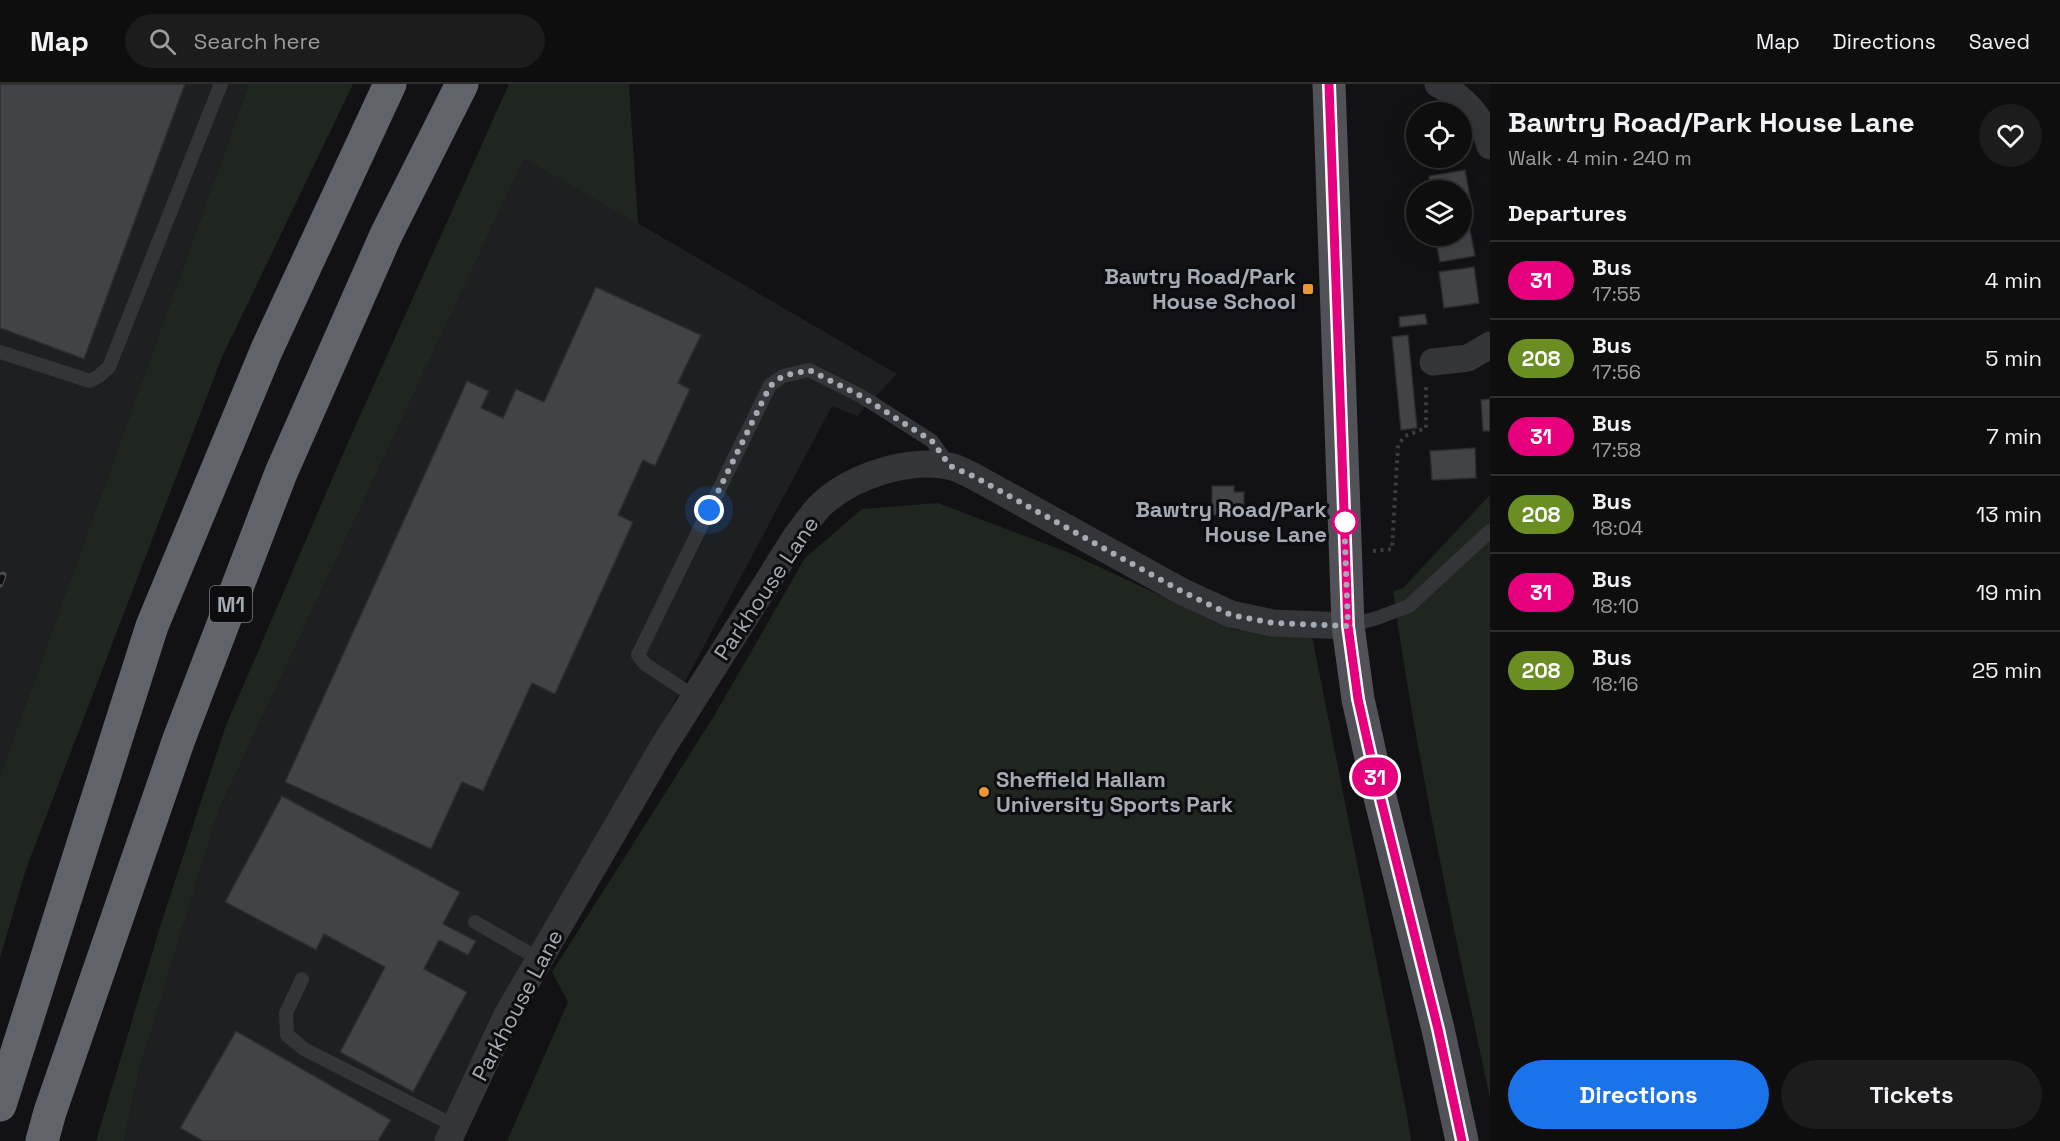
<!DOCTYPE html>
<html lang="en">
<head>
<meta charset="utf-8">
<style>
	:root { --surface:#0e0e0f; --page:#1c1c1d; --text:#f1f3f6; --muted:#9b9c9e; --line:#2e2e2f; --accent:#1a73e8 }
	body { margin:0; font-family:"Space Grotesk",sans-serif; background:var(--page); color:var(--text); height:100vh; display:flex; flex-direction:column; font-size:22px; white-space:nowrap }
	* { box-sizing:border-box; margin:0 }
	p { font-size:20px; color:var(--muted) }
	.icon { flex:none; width:33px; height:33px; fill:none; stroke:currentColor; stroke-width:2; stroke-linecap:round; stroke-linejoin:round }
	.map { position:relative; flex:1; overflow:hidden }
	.details { display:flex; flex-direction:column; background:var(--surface); width:570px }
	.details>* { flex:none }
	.badge { padding:0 12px; border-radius:20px; font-size:21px; line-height:39px }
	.tools { position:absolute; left:1406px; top:18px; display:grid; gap:12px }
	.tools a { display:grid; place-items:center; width:66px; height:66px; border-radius:50%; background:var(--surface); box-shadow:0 6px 24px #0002,0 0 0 2px var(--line); font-size:30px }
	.you { position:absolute; width:30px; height:30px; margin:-15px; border:4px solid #fff; border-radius:50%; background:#1a73e8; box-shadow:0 0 0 9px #1a73e833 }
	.map>.badge { position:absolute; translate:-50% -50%; box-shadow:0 0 0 3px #fff }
	h2 { padding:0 18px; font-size:22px; line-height:54px }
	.round { display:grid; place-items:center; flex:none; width:63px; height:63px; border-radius:32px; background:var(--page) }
	.headline { display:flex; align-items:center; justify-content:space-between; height:102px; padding:0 18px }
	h1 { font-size:28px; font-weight:600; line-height:45px }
	.button { display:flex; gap:12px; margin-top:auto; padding:12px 18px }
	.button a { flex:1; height:69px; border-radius:36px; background:var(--accent); color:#fff; font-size:24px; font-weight:600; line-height:69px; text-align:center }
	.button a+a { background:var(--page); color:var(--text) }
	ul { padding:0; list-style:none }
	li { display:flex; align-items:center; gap:18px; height:78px; padding:0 18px; border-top:2px solid var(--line) }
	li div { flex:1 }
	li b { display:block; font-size:22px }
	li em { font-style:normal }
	li .badge { min-width:66px; font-weight:700; text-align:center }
	header { display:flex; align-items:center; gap:36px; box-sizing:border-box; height:84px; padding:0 30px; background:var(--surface); border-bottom:2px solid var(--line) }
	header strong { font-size:28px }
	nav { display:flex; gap:33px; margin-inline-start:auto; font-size:21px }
	.search { width:420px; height:54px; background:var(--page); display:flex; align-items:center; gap:15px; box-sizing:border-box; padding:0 21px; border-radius:33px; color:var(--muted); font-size:22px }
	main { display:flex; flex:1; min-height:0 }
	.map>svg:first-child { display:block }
	.built { fill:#1e1f21 }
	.green { fill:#1f261f }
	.building { fill:#414347; stroke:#2c2d30; stroke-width:1.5 }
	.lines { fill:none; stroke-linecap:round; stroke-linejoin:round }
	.path { stroke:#3a3c40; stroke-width:4; stroke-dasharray:3 4.5; stroke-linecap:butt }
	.service { stroke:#343539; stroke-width:14 }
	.minor { stroke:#343539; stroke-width:27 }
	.primary { stroke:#505257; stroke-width:33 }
	.motorway { stroke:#606369; stroke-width:33 }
	.rail-casing { stroke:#4b4d52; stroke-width:7 }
	.rail { stroke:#0d0d0f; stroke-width:4.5; stroke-dasharray:14; stroke-linecap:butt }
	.line-casing { stroke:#fff; stroke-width:14 }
	.line { stroke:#e6007e; stroke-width:9 }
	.walk { stroke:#a4abb4; stroke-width:6; stroke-dasharray:0 10.8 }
	.poi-dot { fill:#e99835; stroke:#0d0d0f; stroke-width:2 }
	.stop-dot { fill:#fff; stroke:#e6007e; stroke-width:3 }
	.labels { text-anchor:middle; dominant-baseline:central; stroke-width:6; stroke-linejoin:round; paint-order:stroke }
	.shield { fill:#0d0d0f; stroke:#777c82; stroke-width:1.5 }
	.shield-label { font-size:21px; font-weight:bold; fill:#a4abb4 }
	.poi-label { font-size:22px; font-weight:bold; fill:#a4abb4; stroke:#0d0d0f; text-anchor:end }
	.stop-label { font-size:22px; font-weight:bold; fill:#a4abb4; stroke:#0d0d0f; text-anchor:end }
	.street-label { font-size:22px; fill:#a4abb4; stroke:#0d0d0f }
</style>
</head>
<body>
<header>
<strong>Map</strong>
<div class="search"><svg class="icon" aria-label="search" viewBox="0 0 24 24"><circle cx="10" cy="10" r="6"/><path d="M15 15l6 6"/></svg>Search here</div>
<nav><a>Map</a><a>Directions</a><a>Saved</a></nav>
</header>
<main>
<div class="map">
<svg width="1490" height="1057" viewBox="0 0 1490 1057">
	<rect width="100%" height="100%" fill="#121214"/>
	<!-- built -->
	<g class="built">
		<path d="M0,0H249L0,692Z"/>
		<path d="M524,73L897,290L857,332L832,322L507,931L448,1057H124L139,987L218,728Z"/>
	</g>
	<!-- green -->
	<g class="green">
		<path d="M249,0H353L222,273L26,785L0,874V692Z"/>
		<path d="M509,0H629L638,140L524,74L218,728L139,987L124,1057H96L160,843L225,644L346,363Z"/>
		<path d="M1490,411V1014C1454,846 1417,678 1393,507L1403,504Z"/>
		<path d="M938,419L1067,468L1235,546L1311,547L1407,1031L1411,1057H507L568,918L552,888L714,632L805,474L862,425Z"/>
	</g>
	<!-- building -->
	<g class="building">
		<path d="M0,0H185L84,275L0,244Z"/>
		<path d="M1424,74H1458V76L1425,82Z"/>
		<path d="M1465,86L1472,125L1461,127V106H1431L1429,92Z"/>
		<path d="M1468,136L1475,172L1440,178L1435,152H1461V137Z"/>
		<path d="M1474,183L1479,219L1444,224L1439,188Z"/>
		<path d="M596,203L701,251L678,299L690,305L655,382L643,376L618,431L633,438L555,610L532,599L483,707L462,698L431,765L285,698L467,297L489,307L481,324L503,334L516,305L544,318Z"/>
		<path d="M1425,230L1427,240L1400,243L1399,233Z"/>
		<path d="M1408,251L1417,344L1401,346L1392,253Z"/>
		<path d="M1490,315V347H1483L1481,316Z"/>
		<path d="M1475,364L1476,394L1432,396L1430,367Z"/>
		<path d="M1212,402H1234V408H1244V423H1237L1238,431H1212Z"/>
		<path d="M282,712L460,808L443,840L476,857L468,871L439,856L424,885L467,908L413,1008L340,968L385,883L324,850L316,866L225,818Z"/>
		<path d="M236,947L391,1036L378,1057H203L180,1044Z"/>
	</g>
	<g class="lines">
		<!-- path -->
		<path class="path" d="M1373,467L1392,465L1398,361L1405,352L1426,344V302"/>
		<!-- service -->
		<g class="service">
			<path d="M0,268L90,297L99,292L109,283L221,0"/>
			<path d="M1348,542L1377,534L1409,522L1490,447"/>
			<path d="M695,613L645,580L638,571L770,301L783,292L809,286L861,312L932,357L948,380"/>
			<path d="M475,838L539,875"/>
			<path d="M302,895L286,929L287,951L304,965L455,1042"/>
		</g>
		<!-- minor -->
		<g class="minor">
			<path d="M1438,0C1463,13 1483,34 1490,62"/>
			<path d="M1433,278L1468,274L1490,261"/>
			<path d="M448,1057L507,931L663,663L797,451C805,441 813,428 823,419C853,392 908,374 948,382C956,383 965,388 973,392L1183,508L1231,530L1273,539L1348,542"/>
		</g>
		<!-- primary -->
		<path class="primary" d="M1329,0L1348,542L1358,615L1377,701L1438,945L1462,1057"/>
		<!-- motorway -->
		<g class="motorway">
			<path d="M0,1021L152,542L267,265L390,0"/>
			<path d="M42,1057L50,1028L179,655L281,389L386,151L462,0"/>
		</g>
		<!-- rail casing -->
		<g class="rail-casing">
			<path id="rail" d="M0,500L3,491"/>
		</g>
		<!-- rail -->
		<use href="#rail" class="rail"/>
	</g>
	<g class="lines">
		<!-- line casing -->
		<g class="line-casing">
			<path id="line" d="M1329,0L1348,542L1358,615L1377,700L1438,945L1462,1057"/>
		</g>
		<!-- line -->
		<use href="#line" class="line"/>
		<!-- walk -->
		<path class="walk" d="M709,426L770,302L783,292L809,286L861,312L932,357L950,382L973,392L1183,508L1231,531L1273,539L1348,542L1344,432L1345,438"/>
	</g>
	<!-- markers -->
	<g class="poi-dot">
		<rect x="1302" y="199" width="12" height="12" rx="3"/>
		<circle cx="984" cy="708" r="6"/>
	</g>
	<circle class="stop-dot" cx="1345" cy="438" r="12"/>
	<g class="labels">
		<!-- shield labels -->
		<rect class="shield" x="210" y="502" width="42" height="36" rx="4.5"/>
		<g class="shield-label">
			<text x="231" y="520">M1</text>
		</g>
		<!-- poi labels -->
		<g class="poi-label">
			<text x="1296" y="192">Bawtry Road/Park<tspan x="1296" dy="25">House School</tspan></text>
			<text x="996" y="695" text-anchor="start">Sheffield Hallam<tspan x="996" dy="25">University Sports Park</tspan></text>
		</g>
		<!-- stop labels -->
		<g class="stop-label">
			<text x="1327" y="425">Bawtry Road/Park<tspan x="1327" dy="25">House Lane</tspan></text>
		</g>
		<!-- street labels -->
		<g class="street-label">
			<text transform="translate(766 504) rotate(-56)">Parkhouse Lane</text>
			<text transform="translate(517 921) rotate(-62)">Parkhouse Lane</text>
		</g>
	</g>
</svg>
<div class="tools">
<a><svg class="icon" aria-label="locate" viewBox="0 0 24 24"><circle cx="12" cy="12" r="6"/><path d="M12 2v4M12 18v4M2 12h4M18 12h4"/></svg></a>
<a><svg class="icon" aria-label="layers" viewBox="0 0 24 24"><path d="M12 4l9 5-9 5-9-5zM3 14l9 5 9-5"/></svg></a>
</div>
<div class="you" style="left:709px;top:426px"></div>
<b class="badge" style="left:1375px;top:693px;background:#e6007e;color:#fff">31</b>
</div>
<section class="details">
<div class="headline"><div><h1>Bawtry Road/Park House Lane</h1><p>Walk · 4 min · 240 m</p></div><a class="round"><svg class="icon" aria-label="heart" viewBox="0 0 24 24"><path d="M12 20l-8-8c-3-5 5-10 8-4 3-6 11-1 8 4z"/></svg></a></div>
<h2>Departures</h2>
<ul>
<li><span class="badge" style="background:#e6007e;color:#fff">31</span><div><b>Bus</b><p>17:55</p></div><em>4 min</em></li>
<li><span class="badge" style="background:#6b8e23;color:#fff">208</span><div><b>Bus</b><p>17:56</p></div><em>5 min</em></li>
<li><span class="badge" style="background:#e6007e;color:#fff">31</span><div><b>Bus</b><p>17:58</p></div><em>7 min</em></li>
<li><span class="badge" style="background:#6b8e23;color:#fff">208</span><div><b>Bus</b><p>18:04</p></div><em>13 min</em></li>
<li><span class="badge" style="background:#e6007e;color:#fff">31</span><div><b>Bus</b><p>18:10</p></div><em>19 min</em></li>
<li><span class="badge" style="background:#6b8e23;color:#fff">208</span><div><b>Bus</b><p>18:16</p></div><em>25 min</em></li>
</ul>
<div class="button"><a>Directions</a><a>Tickets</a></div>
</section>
</main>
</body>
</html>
